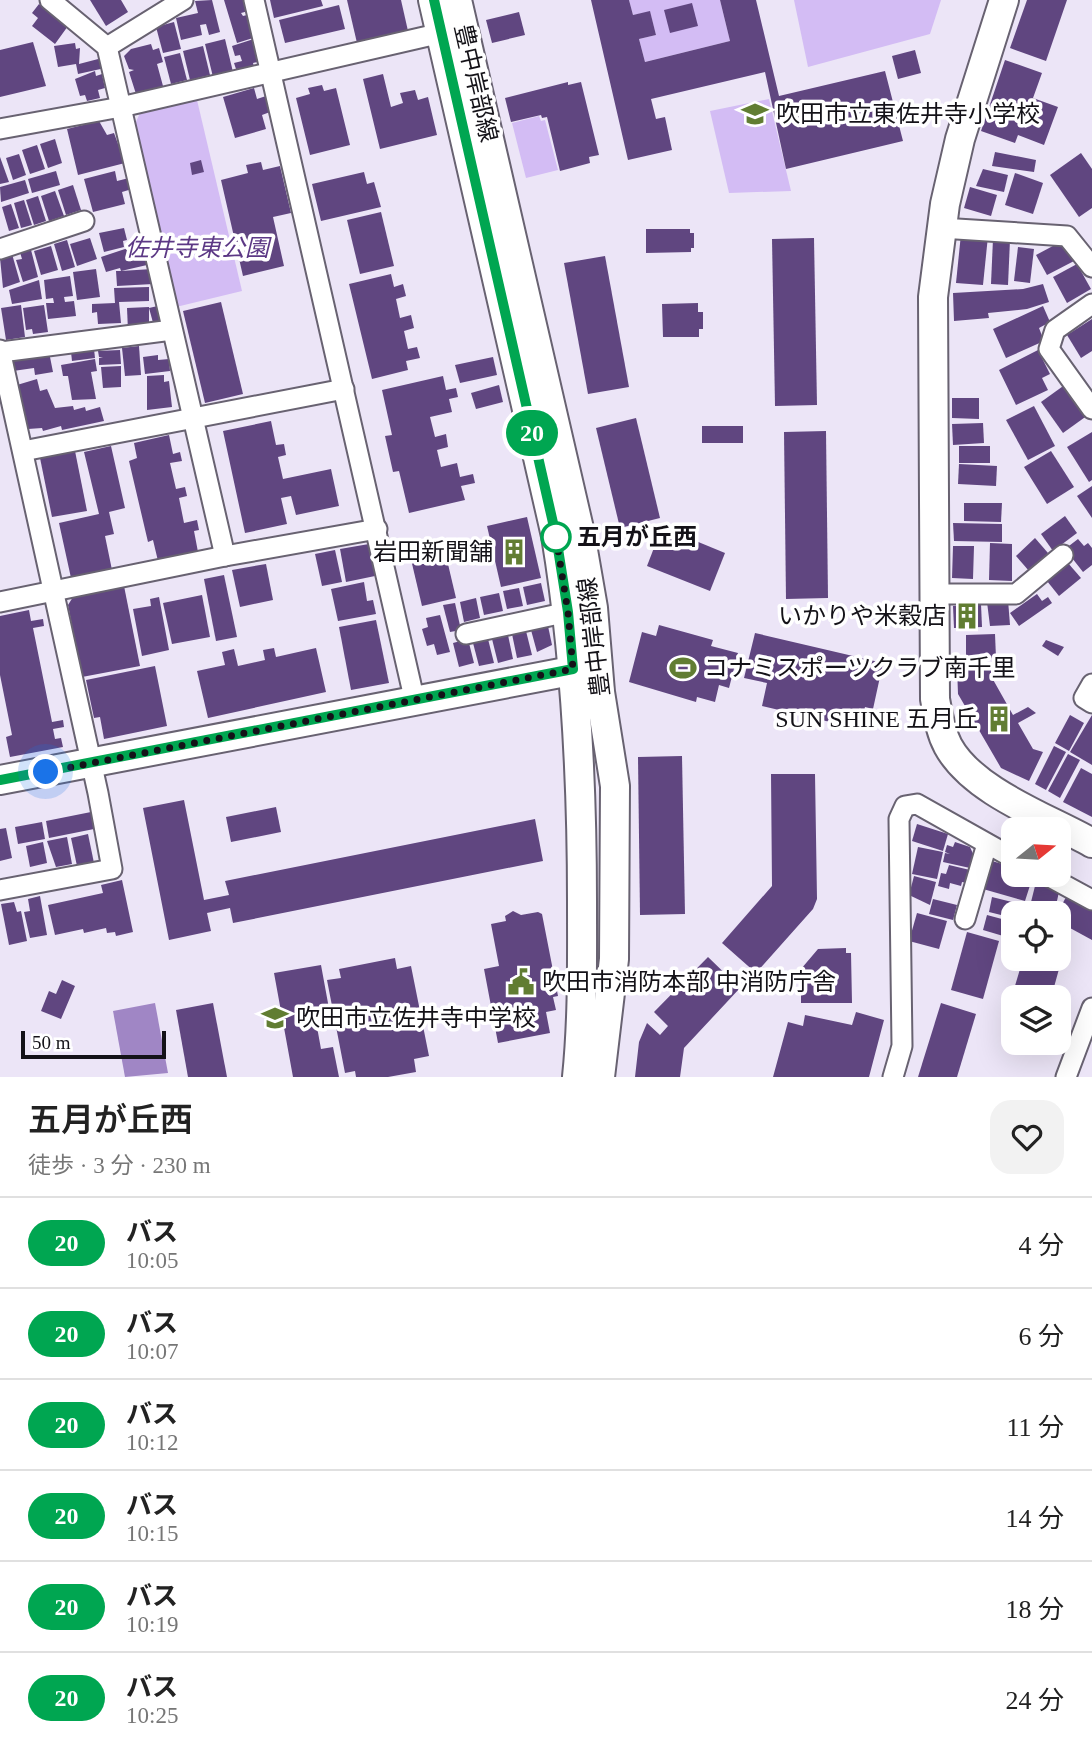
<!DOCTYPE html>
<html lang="ja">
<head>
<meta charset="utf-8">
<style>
	:root { --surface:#fff; --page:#f2f2f2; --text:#222; --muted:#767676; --line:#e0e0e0 }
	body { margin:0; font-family:"Times New Roman","Noto Sans JP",serif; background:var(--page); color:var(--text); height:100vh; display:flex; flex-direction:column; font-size:26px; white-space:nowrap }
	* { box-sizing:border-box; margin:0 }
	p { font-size:23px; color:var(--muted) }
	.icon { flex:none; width:38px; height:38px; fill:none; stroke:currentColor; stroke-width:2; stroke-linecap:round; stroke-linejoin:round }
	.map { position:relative; height:1077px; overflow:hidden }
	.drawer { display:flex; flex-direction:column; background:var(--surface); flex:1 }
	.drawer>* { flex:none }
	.badge { padding:0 14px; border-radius:23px; font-size:24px; line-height:46px }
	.needle { width:46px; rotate:72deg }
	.fabs { position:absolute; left:1001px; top:817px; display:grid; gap:14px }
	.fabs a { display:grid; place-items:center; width:70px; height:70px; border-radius:14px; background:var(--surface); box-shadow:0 7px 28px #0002; font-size:35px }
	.scale { position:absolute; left:21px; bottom:18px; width:145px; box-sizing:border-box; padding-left:7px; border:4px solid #141218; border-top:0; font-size:19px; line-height:24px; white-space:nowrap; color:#141218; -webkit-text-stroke:5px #fff; paint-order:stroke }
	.you { position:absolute; width:35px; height:35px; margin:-18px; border:5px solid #fff; border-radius:50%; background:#1a73e8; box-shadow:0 0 0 10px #1a73e833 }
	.map>.badge { position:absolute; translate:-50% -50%; box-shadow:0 0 0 4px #fff }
	.round { display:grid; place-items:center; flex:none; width:74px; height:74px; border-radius:21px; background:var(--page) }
	.overview { display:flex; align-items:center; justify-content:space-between; height:119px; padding:0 28px }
	h1 { font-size:33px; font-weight:600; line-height:52px }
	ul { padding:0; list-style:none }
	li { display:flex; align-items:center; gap:21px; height:91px; padding:0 28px; border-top:2px solid var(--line) }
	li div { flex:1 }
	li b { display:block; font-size:26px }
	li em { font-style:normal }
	li .badge { min-width:77px; font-weight:700; text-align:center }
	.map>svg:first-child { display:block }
	.green { fill:#d3bcf4 }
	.water { fill:#a086c5 }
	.building { fill:#604680 }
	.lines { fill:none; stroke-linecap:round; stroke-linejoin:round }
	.street-casing { stroke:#686271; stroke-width:23 }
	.secondary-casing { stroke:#686271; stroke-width:32 }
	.street { stroke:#fff; stroke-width:19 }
	.secondary { stroke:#fff; stroke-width:28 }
	.line-casing { stroke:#fff; stroke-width:16 }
	.line { stroke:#00a651; stroke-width:10 }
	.walk { stroke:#141218; stroke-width:7; stroke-dasharray:0 12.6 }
	.stop-dot { fill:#fff; stroke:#00a651; stroke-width:3.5 }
	.labels { text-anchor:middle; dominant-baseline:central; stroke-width:7; stroke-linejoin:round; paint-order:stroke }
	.street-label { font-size:24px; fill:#141218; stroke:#fff }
	.poi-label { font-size:24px; fill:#141218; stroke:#fff; text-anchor:start }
	.park-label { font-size:24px; font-style:italic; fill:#5c3885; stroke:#fff }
	.stop-label { font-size:24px; font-weight:bold; fill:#141218; stroke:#fff; text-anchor:start }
</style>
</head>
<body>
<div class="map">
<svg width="1092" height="1077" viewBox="0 0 1092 1077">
	<rect width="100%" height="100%" fill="#ece5f7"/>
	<!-- green -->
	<g class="green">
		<path d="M629,0H720L730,41L645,62L639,39L656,35L650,12L633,15Z"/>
		<path d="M794,0H941L930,34L808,67Z"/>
		<path d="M769,99L791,191L729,193L710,111Z"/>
		<path d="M197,100L242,291L176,307L135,124L140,113Z"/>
		<path d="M539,116L541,121L545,120L558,170L526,178L512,123Z"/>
	</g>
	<!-- water -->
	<path class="water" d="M155,1003L168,1073L125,1077L113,1011Z"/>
	<!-- building -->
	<g class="building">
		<path d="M90,0H121L128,12L106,26Z"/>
		<path d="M212,0L220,32L209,35L206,24L200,25L202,35L181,40L176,18L198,13L195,1Z"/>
		<path d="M224,0H249L252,10L241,13L243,16L251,14L254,23L249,25L253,38L237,43Z"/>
		<path d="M270,0H321L323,6L274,18Z"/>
		<path d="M347,0H401L408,31L357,43Z"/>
		<path d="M591,0H629L633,15L650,11L656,35L639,39L645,62L730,41L720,0H756L779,96L885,71L903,141L786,169L765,72L651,99L656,119L665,117L672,150L628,160Z"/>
		<path d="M1027,0H1067L1046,61L1010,48Z"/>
		<path d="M692,3L698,26L670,33L664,10Z"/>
		<path d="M39,4L68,26L55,44L32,26L38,18L32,13Z"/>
		<path d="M339,5L345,29L285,43L279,20Z"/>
		<path d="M519,12L525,35L492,43L486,20Z"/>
		<path d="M174,22L181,49L163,53L156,27Z"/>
		<path d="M257,38L262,61L253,63L255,70L238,75L234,63L242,61L240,55L235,56L232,46Z"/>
		<path d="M225,39L233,72L213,77L205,44Z"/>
		<path d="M33,42L46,86L0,97V50Z"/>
		<path d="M75,43L76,49L80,48L79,64L102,58L105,68L78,74L76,64L58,67L54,46Z"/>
		<path d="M151,44L153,50L159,48L163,62L157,64L163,86L136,94L129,72L134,70L129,69L124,56L131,49Z"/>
		<path d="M203,46L210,75L190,80L183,51Z"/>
		<path d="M915,50L921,73L898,79L892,56Z"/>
		<path d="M180,53L187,80L171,84L164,57Z"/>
		<path d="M1005,60L1042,73L1033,98L1058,107L1044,145L1018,135L1015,143L981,131Z"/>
		<path d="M95,71L96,76L102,74L105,88L98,90L100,98L87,101L85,95L80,96L75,79Z"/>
		<path d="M383,74L391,107L403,103L400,93L415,90L418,100L428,97L437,135L380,149L363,79Z"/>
		<path d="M568,82V85L581,82L599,155L589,157L590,163L560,171L547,117L542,118L541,115L511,122L505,98Z"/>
		<path d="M322,85L324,91L336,88L350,145L310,155L296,98L310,94L308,88Z"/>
		<path d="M254,88L257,99L266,96L270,112L262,115L266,129L235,138L223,97Z"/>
		<path d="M99,121L107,135L114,133L125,163L78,175L67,129Z"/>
		<path d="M55,139L62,163L48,168L40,144Z"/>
		<path d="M37,145L45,169L30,174L22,150Z"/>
		<path d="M995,152L1036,160L1034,172L992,166Z"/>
		<path d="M1081,153L1092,169V208L1079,217L1050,175Z"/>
		<path d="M19,154L26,175L13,180L6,158Z"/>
		<path d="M0,157L9,182L0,184Z"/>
		<path d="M201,160L204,172L192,175L190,163Z"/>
		<path d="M261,162L263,170L280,166L291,213L273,217L284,266L243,276L221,180L248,173L246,165Z"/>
		<path d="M983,169L1008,175L1004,192L976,186Z"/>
		<path d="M56,171L60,185L32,193L28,179Z"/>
		<path d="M115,171L117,181L129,178L132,189L122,192L125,204L93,212L84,179Z"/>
		<path d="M364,172L367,184L374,182L381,207L321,221L312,184Z"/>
		<path d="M1015,173L1043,183L1033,214L1005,205Z"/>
		<path d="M25,180L29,193L1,202L0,187Z"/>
		<path d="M73,185L81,210L66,215L58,190Z"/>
		<path d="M970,187L997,195L991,216L964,208Z"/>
		<path d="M55,191L64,216L49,221L41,196Z"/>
		<path d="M38,196L46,221L34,225L26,200Z"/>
		<path d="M24,200L32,225L21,228L14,203Z"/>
		<path d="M11,204L19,228L9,231L2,207Z"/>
		<path d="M381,212L394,266L360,274L347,220Z"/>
		<path d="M124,228L127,240L123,241L124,247L104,252L99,233Z"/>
		<path d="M646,229H690V233H694V248H691V252L646,253Z"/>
		<path d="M961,234L988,236L983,285L956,283Z"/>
		<path d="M90,238L97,259L77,266L70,244Z"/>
		<path d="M814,238L817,405L775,406L772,239Z"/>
		<path d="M993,239L1010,240L1008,285L991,284Z"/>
		<path d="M1066,239L1076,260L1047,275L1036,255Z"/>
		<path d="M67,240L75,267L62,271L54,244Z"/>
		<path d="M30,246L38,277L23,282L16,260L22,259L19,249Z"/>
		<path d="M51,246L58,270L41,275L34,251Z"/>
		<path d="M1018,247L1034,249L1030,283L1014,281Z"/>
		<path d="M128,248L130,256L143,252L147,265L121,271L152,269L153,284L117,286L116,271H121L120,268L106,272L101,257Z"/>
		<path d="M12,254L20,282L3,288L0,258Z"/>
		<path d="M605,256L629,387L588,394L564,263Z"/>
		<path d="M1077,264L1091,289L1067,303L1053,277Z"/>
		<path d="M96,269L100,297L77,300L73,272Z"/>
		<path d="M391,274L394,287L403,284L406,296L396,299L400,318L411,315L414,328L404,331L408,349L417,347L420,358L406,361L408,370L372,379L349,284Z"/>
		<path d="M70,276L73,296L64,297L65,302L74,301L76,316L48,319L46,303H54L53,298L46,299L44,280Z"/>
		<path d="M39,280L42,299L12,304L9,290Z"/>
		<path d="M1043,284L1049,302L1027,309L988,313L989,318L954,321L953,293L1023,289Z"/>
		<path d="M149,287V301L119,302L121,323L98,324L97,312L92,313V304L115,303L114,288Z"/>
		<path d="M221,302L243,394L205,403L183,311Z"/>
		<path d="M698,303V312H703V329H699V337H663L662,304Z"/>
		<path d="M21,305L25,337L6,340L1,308Z"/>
		<path d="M44,305L48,332L33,334L32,329L26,330L23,308Z"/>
		<path d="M162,305L167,327L155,330L149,308Z"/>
		<path d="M1043,306L1050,322L1039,328L1044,341L1006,358L993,329Z"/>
		<path d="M149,307V330L128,331L127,308Z"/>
		<path d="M1092,319V351L1081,358L1067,335Z"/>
		<path d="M139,346L141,375L125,376L122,348Z"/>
		<path d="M94,349L95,358L72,361L71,352Z"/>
		<path d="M120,350L121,364L99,365V358H103L99,357L98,351Z"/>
		<path d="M1038,350L1050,374L1042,378L1048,390L1016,405L999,370Z"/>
		<path d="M49,352L53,372L35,375L34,368L13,371L11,359Z"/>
		<path d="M158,355V360L169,359L170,371L145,374L143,357Z"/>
		<path d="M493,357L497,375L460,383L455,365Z"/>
		<path d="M95,359L97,371L91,372L96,399L72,400L68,376H63L61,365Z"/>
		<path d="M121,366V387L103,388L101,367Z"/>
		<path d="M164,375V382L169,381L172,407L147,410V376Z"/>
		<path d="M443,376L446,390L456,388L458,397L449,399L452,412L430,417L435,437L446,434L448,447L437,450L441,467L457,463L460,477L473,474L475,483L461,486L465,500L409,513L399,471L393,472L385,436L392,435L382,390Z"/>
		<path d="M37,379L40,391L47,389L55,408L73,406L74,410L85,407L86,411L100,407L104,421L62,430L61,426L43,431L42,428L28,429L16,396L20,395L17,385Z"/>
		<path d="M1066,384L1088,415L1063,433L1041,402Z"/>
		<path d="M499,385L503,402L476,409L471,393Z"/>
		<path d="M952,398H979V419L952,418Z"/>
		<path d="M1034,406L1055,446L1028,460L1006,420Z"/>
		<path d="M636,418L660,518L620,528L596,428Z"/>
		<path d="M271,421L276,445L284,444L286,455L278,457L283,479L331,469L339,506L296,515L291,496L281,498L287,524L245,533L223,431Z"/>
		<path d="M983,423L984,443L953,445L952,424Z"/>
		<rect x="702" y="426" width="41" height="17"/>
		<path d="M826,431L828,598L786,599L784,432Z"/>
		<path d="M1092,432V480L1089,482L1067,447Z"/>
		<path d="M169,435L173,454L180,452L182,461L170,463L176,489L185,487L187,496L179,498L184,523L197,520L199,530L194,531L198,552L158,561L153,540L148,542L129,461L137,458L134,443Z"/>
		<path d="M111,446L125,508L109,512L114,534L105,536L112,570L71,578L59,523L99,514L84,452Z"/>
		<rect x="959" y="446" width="31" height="17"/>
		<path d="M75,451L87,511L52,517L40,458Z"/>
		<path d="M1051,451L1074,487L1047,504L1024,467Z"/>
		<path d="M959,464L997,466L996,486L958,484Z"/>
		<path d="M1092,486V518L1077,496Z"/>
		<path d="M964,503H1002L1001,522L964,521Z"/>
		<path d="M1065,516L1077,533L1053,551L1041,534Z"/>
		<path d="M527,517L541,578L501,587L487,526Z"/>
		<path d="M953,523L1002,524V542L954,541Z"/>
		<path d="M662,527L725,553L710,591L647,566Z"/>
		<path d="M1035,538L1048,553L1029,571L1016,556Z"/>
		<path d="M1078,539L1084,546L1088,543L1092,548V565L1083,572L1065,549Z"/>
		<path d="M443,543L456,598L422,606L409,551Z"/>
		<path d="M990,543L1012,544V581L989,580Z"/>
		<path d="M369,544L375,576L346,582L340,549Z"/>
		<path d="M953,546H974L973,579L952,578Z"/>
		<path d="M335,550L342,582L322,586L315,554Z"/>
		<path d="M1068,563L1081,578L1059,596L1047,581Z"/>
		<path d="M266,564L273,600L240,607L232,570Z"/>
		<path d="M224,575L237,637L216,641L204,579Z"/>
		<path d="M364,582L367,601L373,600L376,614L338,621L331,589Z"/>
		<path d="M541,583L545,601L527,605L523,587Z"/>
		<path d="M124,586L140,666L82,677L68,605L73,597Z"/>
		<path d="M519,588L523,606L507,609L503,591Z"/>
		<path d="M499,593L503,611L484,615L480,597Z"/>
		<path d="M1037,594L1042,601L1048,597L1052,603L1019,626L1010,613Z"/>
		<path d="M202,595L210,637L172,644L163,603Z"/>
		<path d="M159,597L169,650L142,656L133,609L151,606L150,599Z"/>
		<path d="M476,598L480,618L464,622L460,602Z"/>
		<path d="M1008,600L1010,625L990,626L987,602Z"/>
		<path d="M455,603L461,630L450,632L443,605Z"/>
		<path d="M981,604L982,627L954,628L953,606Z"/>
		<path d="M29,610L31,621L43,619L44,626L33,628L52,722L63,720L64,727L53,729L55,739L61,738L63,747L10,757L6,737L12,735L0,675V616Z"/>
		<path d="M440,615L450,652L437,655L434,644L427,646L422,629L428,627L426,618Z"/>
		<path d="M376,620L389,683L351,690L339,627Z"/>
		<path d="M659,625L713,640L711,646L738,653L729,688L719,685L715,702L697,697L696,702L629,682L642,632L656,636Z"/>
		<path d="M548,626L552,645L537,652L531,630Z"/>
		<path d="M526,631L532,655L517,658L512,634Z"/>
		<path d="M755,633L883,663L873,709L865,707L860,729L762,706L767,683L744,678Z"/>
		<path d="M995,634L996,658L966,659V635Z"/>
		<path d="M508,635L513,659L498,663L492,639Z"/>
		<path d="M468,639L474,663L459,667L453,643Z"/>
		<path d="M488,639L494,663L479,666L473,643Z"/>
		<path d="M1046,640L1064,647L1058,656L1042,646Z"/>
		<path d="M274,648L276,657L316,648L326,692L208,718L197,671L225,665L222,652L234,649L238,666L265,660L263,650Z"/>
		<path d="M991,665V676L1013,715L1028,707L1036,713L1018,723L1033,749L1043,752L1029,781L1001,768L958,694L957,667Z"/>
		<path d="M155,666L167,726L104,739L100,717L94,718L86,680Z"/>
		<path d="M1070,715L1084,723L1069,751L1055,743Z"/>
		<path d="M1092,715V765L1070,752Z"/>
		<path d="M1054,746L1066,752L1046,790L1035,784Z"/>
		<path d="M1068,754L1080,760L1060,798L1048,791Z"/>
		<path d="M682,756L685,914L640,915L638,757Z"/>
		<path d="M1081,768L1092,774V817L1063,802Z"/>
		<path d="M771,774H815L817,899L813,909L756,973L722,943L772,886Z"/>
		<path d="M184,800L204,900L229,895L225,881L535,819L543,861L233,923L230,908L207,913L211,931L169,940L143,808Z"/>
		<path d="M276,807L281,832L231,842L226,817Z"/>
		<path d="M91,812L94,829L49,838L46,821Z"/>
		<path d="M42,822L45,839L18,844L15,827Z"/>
		<path d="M917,824L948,834L943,851L912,841Z"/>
		<path d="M6,828L12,858L0,861V829Z"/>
		<path d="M88,834L94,863L77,866L71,838Z"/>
		<path d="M67,837L72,864L56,867L47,841Z"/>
		<path d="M43,842L47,863L30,867L26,846Z"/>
		<path d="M955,842L970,847L974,856L970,868L943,862L945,853L950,854L945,852L947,845L953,847Z"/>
		<path d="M918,847L943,852L937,879L912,874Z"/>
		<path d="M992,861L1009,866L1013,875L1033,876L1025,901L983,889Z"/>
		<path d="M949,865L970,870L967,883L962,882L961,886L950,883L949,889L938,886L941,873L946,874Z"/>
		<path d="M914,876L936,882L930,905L909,895Z"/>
		<path d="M122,880L133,932L116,936L115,932L107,933L106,928L84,933L83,929L55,935L48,905L103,893L101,885Z"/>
		<path d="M1036,882L1059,892L1054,914H1028Z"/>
		<path d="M40,896L47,935L30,938L24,912L30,911L28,899Z"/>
		<path d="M992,897L1024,905L1022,914H1013V918L989,912Z"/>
		<path d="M1066,897L1092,911V940L1059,922L1057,914Z"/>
		<path d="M933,899L957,905L953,920L929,914Z"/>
		<path d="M14,902L17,912L21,911L27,941L9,945L1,904Z"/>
		<path d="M513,911L521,915L538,912L542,914L558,996L553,997L556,1010L546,1012L550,1033L498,1043L484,969L499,966L491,924L506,921L505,916Z"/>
		<path d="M917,913L947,921L939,949L909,941Z"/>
		<path d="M987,915L1013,922L1010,938L983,930Z"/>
		<path d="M967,932L999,941L983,999L951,990Z"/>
		<path d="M846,948V953H851L852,1003H801V969L818,949Z"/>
		<path d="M708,957L740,988L684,1048L680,1077H635L639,1042L647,1023L660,1035L668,1026L654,1012Z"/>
		<path d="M395,958L397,969L411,966L429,1056L414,1059L416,1072L388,1077H356L355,1071L345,1073L327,980L341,978L339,969Z"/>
		<path d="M1023,959L1059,969L1051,998H1013V1029L1003,1026Z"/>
		<path d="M321,965L330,1014L315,1016L321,1049L333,1047L339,1077H293L274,973Z"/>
		<path d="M62,980L75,986L61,1019L41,1011L49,991L56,994Z"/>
		<path d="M213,1003L227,1077H188L176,1010Z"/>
		<path d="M941,1003L976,1014L957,1077H918Z"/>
		<path d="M856,1012L884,1020L869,1077H773L788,1022L803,1026L805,1015L852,1025Z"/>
	</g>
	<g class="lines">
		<!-- street casing -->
		<g class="street-casing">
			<g id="street">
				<path d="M50,0L107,47L225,556"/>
				<path d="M254,0L415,702"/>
				<path d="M107,47L183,0"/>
				<path d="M0,129L121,107L450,31"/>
				<path d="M941,228L1067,236L1092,267"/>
				<path d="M0,249L84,221"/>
				<path d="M1092,304L1055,330L1049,349L1092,409"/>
				<path d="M0,350L98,793L112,869L0,890"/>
				<path d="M1,352L172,330"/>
				<path d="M23,451L344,389"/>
				<path d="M933,594H1016L1063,555"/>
				<path d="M0,602L225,556L377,529"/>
				<path d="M466,634L568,612"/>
				<path d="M1092,684L1084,698L1092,703"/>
				<path d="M1046,875L1092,900"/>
				<path d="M965,919L987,844"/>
				<path d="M893,1077L902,1046L899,819L905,806L917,804L1013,858"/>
				<path d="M1066,1077L1092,1008"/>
			</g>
		</g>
		<!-- secondary casing -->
		<g class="secondary-casing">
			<g id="secondary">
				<path d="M433,0L556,536C576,657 582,779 582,901C582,960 583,1019 577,1077"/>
				<path d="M457,0L580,533L593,608L600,692L615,786L614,959L600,1077"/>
				<path d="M1004,0L960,139L945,204L933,297L935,699C938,715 940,731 948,746C973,792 1048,818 1092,843"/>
				<path d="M0,780L592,667"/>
			</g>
		</g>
		<!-- street -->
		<use href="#street" class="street"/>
		<!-- secondary -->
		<use href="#secondary" class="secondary"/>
	</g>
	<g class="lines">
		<!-- line casing -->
		<g class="line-casing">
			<path id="line" d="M0,780L573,669L568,612L556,536L434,0"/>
		</g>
		<!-- line -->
		<use href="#line" class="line"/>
		<!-- walk -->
		<path class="walk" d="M46,772L573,669L568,612L556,537"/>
	</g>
	<!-- icons -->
	<defs>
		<g id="school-bare" transform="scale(2.1)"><path d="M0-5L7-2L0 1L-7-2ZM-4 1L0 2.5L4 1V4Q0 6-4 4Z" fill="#617d32" stroke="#fff" stroke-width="2.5" paint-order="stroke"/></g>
		<g id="building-bare" transform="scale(2.1)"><path d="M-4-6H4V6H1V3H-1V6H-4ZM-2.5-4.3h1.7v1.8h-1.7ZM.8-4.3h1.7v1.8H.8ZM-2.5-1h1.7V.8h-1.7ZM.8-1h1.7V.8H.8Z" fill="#617d32" stroke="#fff" stroke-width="2.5" paint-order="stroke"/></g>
		<g id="stadium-bare" transform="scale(2.1)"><path d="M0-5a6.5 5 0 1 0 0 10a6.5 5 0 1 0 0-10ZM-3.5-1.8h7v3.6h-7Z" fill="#617d32" stroke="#fff" stroke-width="2.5" paint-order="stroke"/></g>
		<g id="civic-bare" transform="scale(2.1)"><path d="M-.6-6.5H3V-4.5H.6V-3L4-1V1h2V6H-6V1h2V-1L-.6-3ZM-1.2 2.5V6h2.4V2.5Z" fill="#617d32" stroke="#fff" stroke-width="2.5" paint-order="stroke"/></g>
	</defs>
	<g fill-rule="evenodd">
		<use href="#school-bare" x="755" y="114"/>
		<use href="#building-bare" x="514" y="552"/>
		<use href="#building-bare" x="967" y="616"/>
		<use href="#stadium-bare" x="683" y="668"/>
		<use href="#building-bare" x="999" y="719"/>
		<use href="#civic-bare" x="521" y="982"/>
		<use href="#school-bare" x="275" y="1018"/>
	</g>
	<!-- markers -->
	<circle class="stop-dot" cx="556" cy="537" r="14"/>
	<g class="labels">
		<!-- street labels -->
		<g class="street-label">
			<text transform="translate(476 83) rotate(77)">豊中岸部線</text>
			<text transform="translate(594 637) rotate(-97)">豊中岸部線</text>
		</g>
		<!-- poi labels -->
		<g class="poi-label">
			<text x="776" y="114">吹田市立東佐井寺小学校</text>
			<text x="493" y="552" text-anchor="end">岩田新聞舗</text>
			<text x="946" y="616" text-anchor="end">いかりや米穀店</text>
			<text x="704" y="668">コナミスポーツクラブ南千里</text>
			<text x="978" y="719" text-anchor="end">SUN SHINE 五月丘</text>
			<text x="542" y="982">吹田市消防本部 中消防庁舎</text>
			<text x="296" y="1018">吹田市立佐井寺中学校</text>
		</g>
		<!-- park labels -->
		<g class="park-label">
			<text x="197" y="248">佐井寺東公園</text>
		</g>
		<!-- stop labels -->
		<g class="stop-label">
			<text x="577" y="537">五月が丘西</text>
		</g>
	</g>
</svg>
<div class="fabs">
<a><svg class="needle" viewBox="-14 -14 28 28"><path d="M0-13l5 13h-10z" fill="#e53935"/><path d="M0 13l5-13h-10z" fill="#767676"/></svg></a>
<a><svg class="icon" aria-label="locate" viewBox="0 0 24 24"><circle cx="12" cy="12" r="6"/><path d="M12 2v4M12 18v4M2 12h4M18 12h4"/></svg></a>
<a><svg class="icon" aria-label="layers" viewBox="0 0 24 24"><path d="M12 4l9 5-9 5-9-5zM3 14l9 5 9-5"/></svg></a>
</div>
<div class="scale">50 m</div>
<div class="you" style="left:46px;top:772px"></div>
<b class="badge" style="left:532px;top:433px;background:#00a651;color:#fff">20</b>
</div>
<section class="drawer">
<div class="overview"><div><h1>五月が丘西</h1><p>徒歩 · 3 分 · 230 m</p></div><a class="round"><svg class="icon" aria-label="heart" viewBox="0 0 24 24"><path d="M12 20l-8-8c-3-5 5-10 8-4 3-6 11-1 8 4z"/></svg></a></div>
<ul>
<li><span class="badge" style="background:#00a651;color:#fff">20</span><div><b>バス</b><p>10:05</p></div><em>4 分</em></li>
<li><span class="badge" style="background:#00a651;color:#fff">20</span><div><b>バス</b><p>10:07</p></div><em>6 分</em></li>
<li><span class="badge" style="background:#00a651;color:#fff">20</span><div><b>バス</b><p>10:12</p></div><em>11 分</em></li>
<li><span class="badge" style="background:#00a651;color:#fff">20</span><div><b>バス</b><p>10:15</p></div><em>14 分</em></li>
<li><span class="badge" style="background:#00a651;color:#fff">20</span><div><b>バス</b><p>10:19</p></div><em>18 分</em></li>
<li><span class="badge" style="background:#00a651;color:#fff">20</span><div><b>バス</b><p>10:25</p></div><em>24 分</em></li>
</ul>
</section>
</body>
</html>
